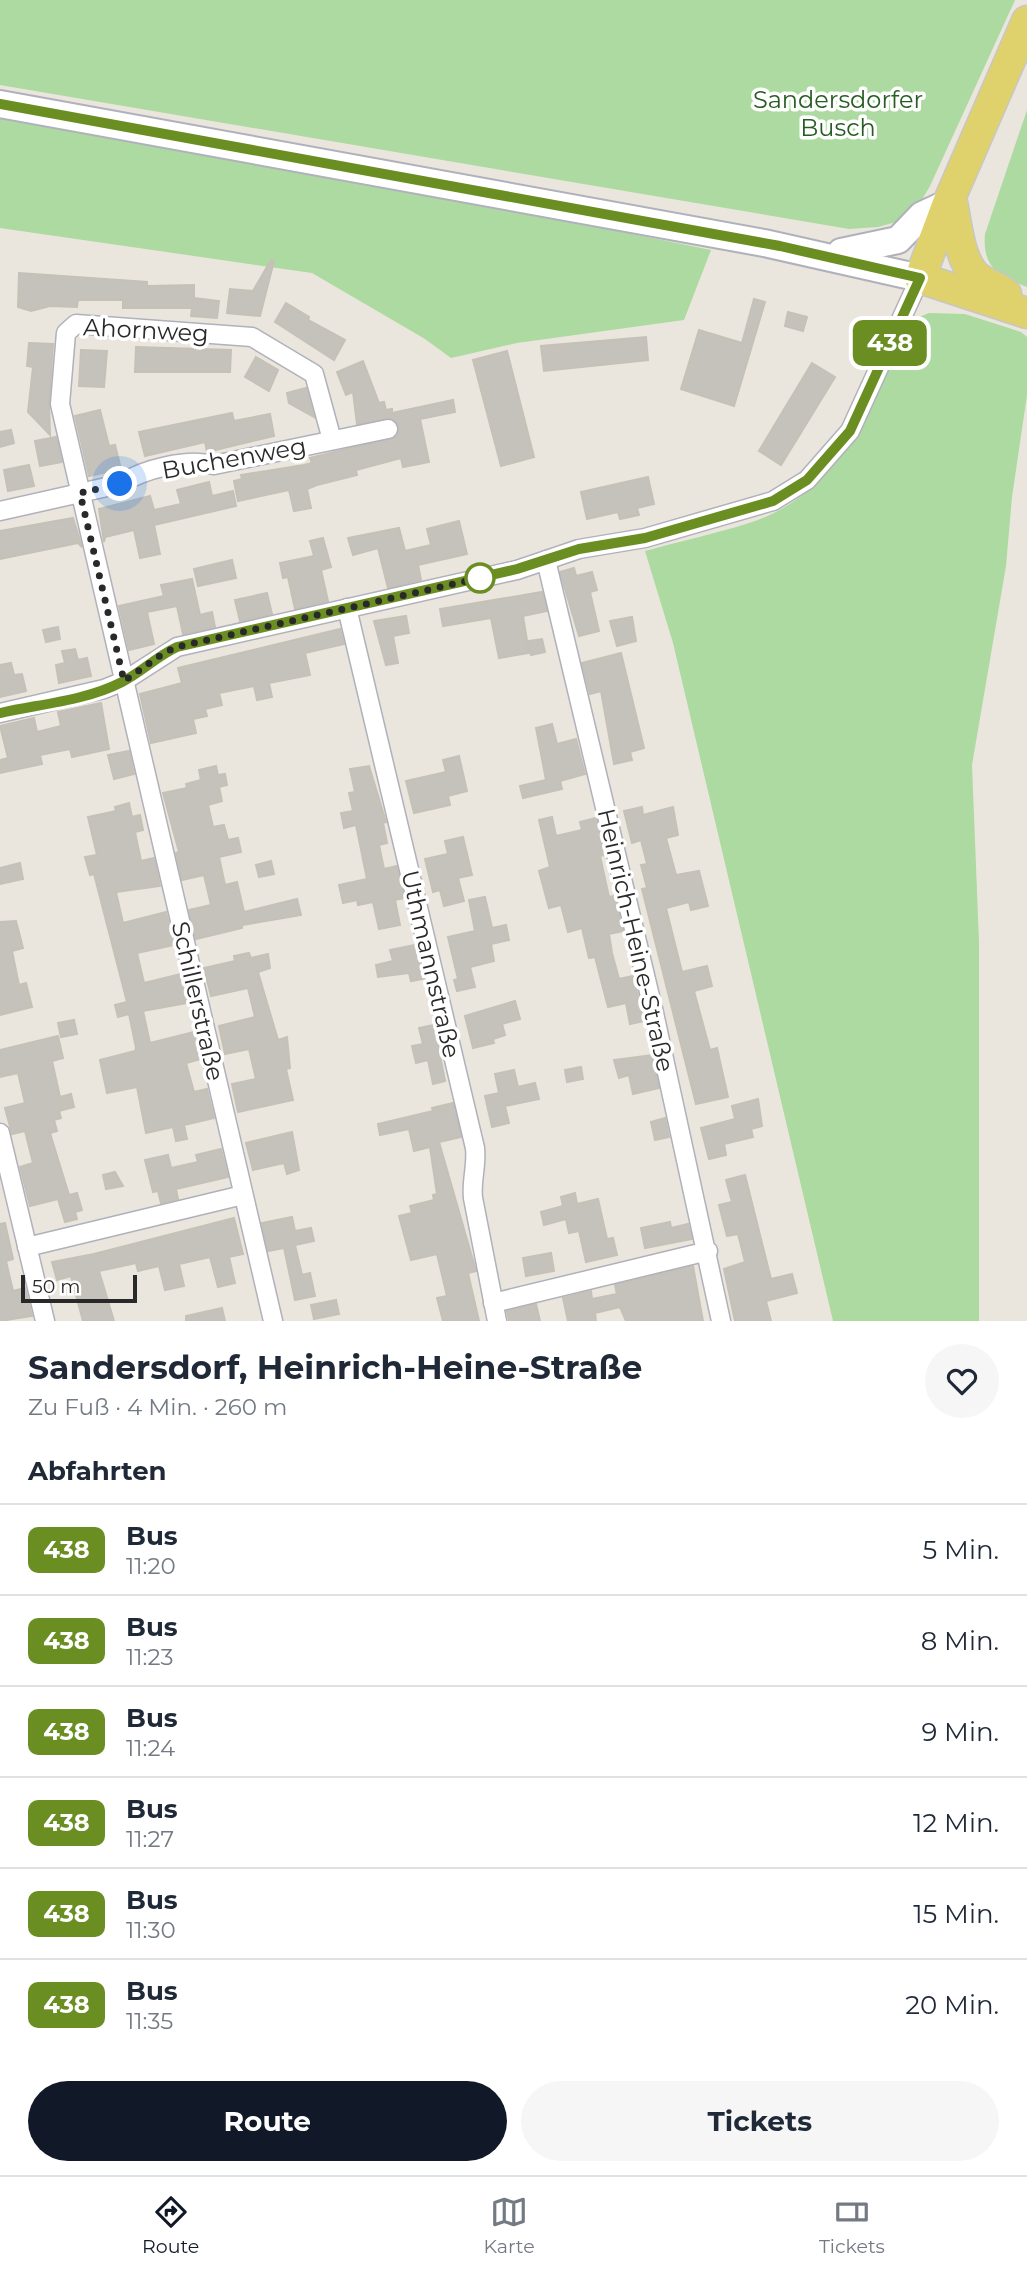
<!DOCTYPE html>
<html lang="de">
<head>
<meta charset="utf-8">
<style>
	:root { --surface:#fff; --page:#f6f6f7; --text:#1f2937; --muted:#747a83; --line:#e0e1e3; --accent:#111827 }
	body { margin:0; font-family:Montserrat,sans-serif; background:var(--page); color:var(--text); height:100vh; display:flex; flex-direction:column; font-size:26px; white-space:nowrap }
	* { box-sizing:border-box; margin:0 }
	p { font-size:23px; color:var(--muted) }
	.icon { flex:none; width:38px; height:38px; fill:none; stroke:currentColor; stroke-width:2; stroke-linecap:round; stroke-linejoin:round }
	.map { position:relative; height:1321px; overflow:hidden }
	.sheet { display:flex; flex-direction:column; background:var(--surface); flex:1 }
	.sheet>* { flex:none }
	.badge { padding:0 14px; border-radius:10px; font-size:24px; line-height:46px }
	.scale { position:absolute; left:21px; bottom:18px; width:116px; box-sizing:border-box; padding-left:7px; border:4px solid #292929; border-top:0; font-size:19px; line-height:24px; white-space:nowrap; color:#292929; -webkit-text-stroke:5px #fff; paint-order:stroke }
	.you { position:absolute; width:35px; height:35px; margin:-18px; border:5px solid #fff; border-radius:50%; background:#1a73e8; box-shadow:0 0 0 10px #1a73e833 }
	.map>.badge { position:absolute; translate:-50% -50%; box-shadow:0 0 0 4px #fff }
	h2 { padding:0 28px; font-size:26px; line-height:63px }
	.round { display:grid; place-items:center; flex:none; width:74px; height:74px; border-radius:37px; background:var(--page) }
	.headline { display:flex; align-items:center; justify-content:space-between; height:119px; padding:0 28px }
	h1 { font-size:33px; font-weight:700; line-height:52px }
	.action { display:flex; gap:14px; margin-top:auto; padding:14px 28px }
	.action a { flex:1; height:80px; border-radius:42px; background:var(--accent); color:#fff; font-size:28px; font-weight:700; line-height:80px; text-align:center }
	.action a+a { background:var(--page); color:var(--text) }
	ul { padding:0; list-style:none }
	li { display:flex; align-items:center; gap:21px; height:91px; padding:0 28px; border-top:2px solid var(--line) }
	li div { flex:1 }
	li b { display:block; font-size:26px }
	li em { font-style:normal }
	li .badge { min-width:77px; font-weight:700; text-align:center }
	.menu { display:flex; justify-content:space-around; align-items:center; height:98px; border-top:2px solid var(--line); background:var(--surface); font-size:19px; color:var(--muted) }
	.menu a { display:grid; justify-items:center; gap:4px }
	.menu .current { color:var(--accent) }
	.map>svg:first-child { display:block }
	.green { fill:#acdaa0 }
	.building { fill:#c5c2bc; stroke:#c5c1b7; stroke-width:2 }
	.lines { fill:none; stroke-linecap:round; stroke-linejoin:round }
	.street-casing { stroke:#b0b1bb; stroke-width:21 }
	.secondary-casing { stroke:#b0b1bb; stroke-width:30 }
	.primary-casing { stroke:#c7c7c7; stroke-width:33 }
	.street { stroke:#fff; stroke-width:18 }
	.secondary { stroke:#fff; stroke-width:26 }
	.primary { stroke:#dfd26d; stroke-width:30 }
	.line-casing { stroke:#fff; stroke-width:16 }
	.line { stroke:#6b8e23; stroke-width:10 }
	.walk { stroke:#292929; stroke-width:7; stroke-dasharray:0 12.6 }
	.stop-dot { fill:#fff; stroke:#6b8e23; stroke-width:3.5 }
	.labels { text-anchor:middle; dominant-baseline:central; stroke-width:7; stroke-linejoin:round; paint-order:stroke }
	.park-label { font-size:24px; fill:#275d23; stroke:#fff }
	.street-label { font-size:24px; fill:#292929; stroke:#fff }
</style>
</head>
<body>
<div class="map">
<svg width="1027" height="1321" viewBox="0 0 1027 1321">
	<rect width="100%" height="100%" fill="#eae6dd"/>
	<!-- green -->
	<g class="green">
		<path d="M0,0H1015L930,186L911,218L878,227L849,229L0,85Z"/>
		<path d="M1027,110V287C999,276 982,268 985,234Z"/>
		<path d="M0,118L397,186L711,250L684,320L517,343L451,358L425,339L312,273L0,228Z"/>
		<path d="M929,313L965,314L1021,332L1027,337V395L1012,497L1006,566L972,765L979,942V1321H833L673,643L645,551C680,541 715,534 749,523C841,493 867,412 903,333L914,319Z"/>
	</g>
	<!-- building -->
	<g class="building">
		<path d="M271,260L274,261L260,316L227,313L230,289L253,291Z"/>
		<path d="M19,273L147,282V286L194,285V298L219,301L217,318L191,316L192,308H123V300H78L77,307L50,306L31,311L18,307Z"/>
		<path d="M754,299L765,302L734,406L681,389L699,330L742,343Z"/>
		<path d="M286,303L309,317L308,320L345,340L334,360L275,322Z"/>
		<path d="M788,312L807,317L803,331L785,326Z"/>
		<path d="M646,337L648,360L544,371L541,346Z"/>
		<path d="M29,343L53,344L49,403L50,435L28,412L33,367L27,366Z"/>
		<path d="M136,347L231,350L230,372H135Z"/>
		<path d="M81,350L107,351L104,387L79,386Z"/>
		<path d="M507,351L534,457L501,466L473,360Z"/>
		<path d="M256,357L278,370L269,391L245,377Z"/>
		<path d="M363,361L379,403L384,402L386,410L392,409V413L453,400L455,412L420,419L429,462L403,467L401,458L356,470L357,475L317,485L307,489L311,508L294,511L289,490L238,501L234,481L242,479L241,475L304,465L312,463L310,458L396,437L399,427L392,418L357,424L353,392L346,395L337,372Z"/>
		<path d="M812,363L835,377L781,465L759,451Z"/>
		<path d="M306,388L314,417L289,403L287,393Z"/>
		<path d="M100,410L109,446L115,445L121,469L89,476L75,416Z"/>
		<path d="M232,413L234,421L270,414L274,436L207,452L205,442L145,456L139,432Z"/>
		<path d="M11,430L14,443L0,447V432Z"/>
		<path d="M56,437L62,462L40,466L35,441Z"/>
		<path d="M29,465L34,486L8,491L4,470Z"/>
		<path d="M648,477L654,504L637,508L639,515L620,519L618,512L587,519L581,492Z"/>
		<path d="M209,482L212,496L233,491L236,506L154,525L160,554L140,558L134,530L105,537L104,542L99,509L150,496L154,510L181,504L177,490Z"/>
		<path d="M73,518L82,547L78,543L0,559V531Z"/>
		<path d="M459,521L467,554L418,565L421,580L388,588L378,548L353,555L348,538L399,528L405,551L431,545L427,529Z"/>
		<path d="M323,538L331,567L321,570L328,601L295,609L288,577L283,578L280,563L314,556L310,541Z"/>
		<path d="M232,560L236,578L198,586L194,569Z"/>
		<path d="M574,568L576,576L592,572L597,590L590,592L599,631L579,636L560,572Z"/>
		<path d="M192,579L200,615L212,612L215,627L183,634L177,606L147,612L154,644L129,650L119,606L164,596L161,585Z"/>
		<path d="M542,592L547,611L523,616L529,653L499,658L491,618L443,626L440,609Z"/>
		<path d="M267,593L272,614L240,621L235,600Z"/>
		<path d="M406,616L409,633L393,636L398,663L386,665L374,621Z"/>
		<path d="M632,617L636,641L617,646L610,621Z"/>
		<path d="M58,627L60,639L46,642L43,630Z"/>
		<path d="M340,629L344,644L305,653L310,675L269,683L272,697L257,700L254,686L219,693L222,705L205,709L207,716L193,719L196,733L151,743L140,694L182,683L178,668Z"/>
		<path d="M542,639L545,652L531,655L528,641Z"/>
		<path d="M75,649L78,660L87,658L91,676L59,683L56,665L65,663L62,651Z"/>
		<path d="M621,653L644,748L630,752L632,760L614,764L601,691L590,694L582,663Z"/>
		<path d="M11,663L14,675L22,674L26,691L0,697V665Z"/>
		<path d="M101,703L109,749L72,757L70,749L40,755L42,764L0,773V760L8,758L0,726L34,718L37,732L61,726L58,712Z"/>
		<path d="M552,724L557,744L576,739L585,774L560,781L562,789L523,798L520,786L546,780L536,728Z"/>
		<path d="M129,751L134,774L114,779L108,755Z"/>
		<path d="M459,756L467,791L448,796L450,805L414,813L406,781L446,772L443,760Z"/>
		<path d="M216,766L218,775L225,774L227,785L219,787L222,801L208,805L213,827L224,825L228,840L238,838L241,852L219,857L225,885L237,882L244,912L297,899L301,915L242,925V928L196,939L189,910L211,905L204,875L182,880L176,853L179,852L163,793L187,788L186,784L201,780L199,770Z"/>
		<path d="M369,766L386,822L383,823L387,843L379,845L384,869L397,866L404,898L395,900L400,925L379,929L373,902L358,905L357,900L343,903L339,885L367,879L356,825L344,828L341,813L353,811L349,793L355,792L350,769Z"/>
		<path d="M129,803L132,817L140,815L143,830L135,832L141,861L154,858L160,886L116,892L123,923L166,912L174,945L137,953L144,983L181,974L187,1003L143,1011L150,1043L194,1032L201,1059L186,1063L194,1092L207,1089L214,1118L184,1125L187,1139L176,1141L173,1127L146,1133L137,1087L107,1093L100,1060L135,1051L136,1048L129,1014L118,1017L115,1005L127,1002L94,874L90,875L85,857L97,855L88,817L116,811L115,807Z"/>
		<path d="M642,807L643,815L673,807L678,835L666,838L676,875L699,871L708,906L691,910L689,902L666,908L682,972L707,966L712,986L694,991L710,1050L717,1048L728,1097L696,1104L642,889L647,888L641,865L647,864L641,840L632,843L624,811Z"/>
		<path d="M552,817L556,836L582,830L580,822L596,818L605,855L600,856L609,897L614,896L623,931L609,934L612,953L619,979L633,976L644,1021L630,1024L626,1003L608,1007L595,957L589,958L582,928L568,932L561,905L549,908L539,871L550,867L539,820Z"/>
		<path d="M463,837L472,875L458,878L464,901L444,906L440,890L433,892L425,859L448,854L445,841Z"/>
		<path d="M271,861L274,874L259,877L256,865Z"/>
		<path d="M20,863L23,879L0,884V868Z"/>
		<path d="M485,897L492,928L506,925L509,940L491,944L494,961L470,967L475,987L457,991L454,980L458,979L448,937L475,931L469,900Z"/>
		<path d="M16,921L23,948L12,951L19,985L26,983L32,1007L0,1015V922Z"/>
		<path d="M415,945L423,979L411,981L409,973L378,977L376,965L393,961L390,950Z"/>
		<path d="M249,953L251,958L268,954L270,968L258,972L278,1040L287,1037L290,1068L286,1069L293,1100L238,1112L232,1084L256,1079L249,1049L225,1054L219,1026L255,1017L248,988L211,996L204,968L235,961L234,956Z"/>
		<path d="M515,1001L520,1019L502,1024L505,1035L493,1039L494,1043L473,1048L465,1016Z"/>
		<path d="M74,1020L77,1034L61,1037L58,1023Z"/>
		<path d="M434,1025L445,1081L433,1084L428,1060L416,1063L412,1046L423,1044L419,1028Z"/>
		<path d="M58,1036L63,1058L52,1061L60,1097L71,1094L74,1107L59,1111L61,1118L54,1120L57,1131L50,1133L69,1195L77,1193L82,1210L75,1212L77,1219L65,1222L58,1199L30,1206L20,1167L33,1163L25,1131L12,1134L5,1108L25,1103L18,1073L0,1077V1050Z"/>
		<path d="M652,1055L659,1088L633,1094L629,1075L619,1078L614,1060Z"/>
		<path d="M581,1067L583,1079L567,1082L565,1070Z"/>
		<path d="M514,1070L518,1087L535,1083L539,1099L505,1106L509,1123L492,1127L485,1096L499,1093L495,1074Z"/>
		<path d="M758,1099L762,1126L751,1129L753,1137L724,1144L726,1155L709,1159L701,1128L735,1119L732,1106Z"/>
		<path d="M453,1103L461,1137L439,1142L476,1271L468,1273L479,1321H443L437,1298L447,1296L437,1254L411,1260L399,1216L412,1213L410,1206L434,1200L433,1195L437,1194L430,1147L414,1151L409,1129L380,1135L378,1124L433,1111L432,1108Z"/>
		<path d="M665,1118L669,1137L655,1140L651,1122Z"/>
		<path d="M292,1132L299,1170L287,1174L284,1163L253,1170L246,1143Z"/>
		<path d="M221,1149L228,1177L176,1189L178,1199L161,1203L158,1191L153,1192L145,1160L168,1155L171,1168L198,1162L196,1155Z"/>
		<path d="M115,1172L123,1186L106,1189L103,1175Z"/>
		<path d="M745,1175L771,1279L792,1274L797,1293L766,1301L771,1321H735L724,1269L745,1262L738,1234L727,1236L719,1205L732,1202L726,1180Z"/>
		<path d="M575,1193L577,1204L598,1199L607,1239L613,1238L617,1255L586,1262L579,1231L569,1233L566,1219L544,1225L541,1212L563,1206L561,1197Z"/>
		<path d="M292,1217L295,1231L311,1228L314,1241L295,1245L302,1275L310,1273L315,1296L295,1300L284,1248L268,1251L262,1223Z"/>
		<path d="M234,1218L243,1254L229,1257L235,1283L218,1287L210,1257L179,1264L184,1286L165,1290L159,1266L138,1271L136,1263L99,1271L114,1321H83L71,1276L57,1280L52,1262L94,1254Z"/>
		<path d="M670,1222L671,1228L688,1224L692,1239L645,1248L641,1228Z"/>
		<path d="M5,1223L13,1259L6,1261L13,1291L25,1288L32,1316L0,1321V1224Z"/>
		<path d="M551,1253L554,1271L526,1276L523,1258Z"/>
		<path d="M693,1266L703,1321H626L620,1307L595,1313L596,1321H568L563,1298L591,1291L592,1299L617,1294L615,1285Z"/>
		<path d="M336,1300L339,1314L314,1319L311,1305Z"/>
		<path d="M536,1304L540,1321H509L507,1311Z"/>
		<path d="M222,1308L225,1321H186V1316Z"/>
	</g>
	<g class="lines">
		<!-- street casing -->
		<g class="street-casing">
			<g id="street">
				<path d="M0,511L120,484C144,469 187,458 214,465L388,429"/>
				<path d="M546,560L654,1013L721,1321"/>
				<path d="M347,608L475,1148C477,1166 471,1181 473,1198L497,1321"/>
				<path d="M0,713L104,689L124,681L177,647L517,570L579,549L645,538L773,501L807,480L850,431L920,278"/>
				<path d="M0,1133L45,1321"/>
				<path d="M27,1247L243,1195"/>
				<path d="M493,1303L708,1251"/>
				<path d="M273,1321L60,404L66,333L76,324L252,337L314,374L332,440"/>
			</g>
		</g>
		<!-- secondary casing -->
		<g class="secondary-casing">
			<g id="secondary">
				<path d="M0,104L764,243L920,278"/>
				<path d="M841,252L898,240L922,215L948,203"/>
			</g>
		</g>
		<!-- primary casing -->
		<g class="primary-casing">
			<g id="primary">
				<path d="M1027,21L948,203L920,278L1027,313"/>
				<path d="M951,198C957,222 958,260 977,277C986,284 998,287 1006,294"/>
			</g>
		</g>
		<!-- street -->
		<use href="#street" class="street"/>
		<!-- secondary -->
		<use href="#secondary" class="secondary"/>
		<!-- primary -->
		<use href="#primary" class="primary"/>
	</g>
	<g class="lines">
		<!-- line casing -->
		<g class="line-casing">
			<path id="line" d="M0,104L780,246L920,278L850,431L807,480L773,501L645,538L579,549L517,569L177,647C157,656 142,672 122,682C85,701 40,704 0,713"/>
		</g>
		<!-- line -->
		<use href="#line" class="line"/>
		<!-- walk -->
		<path class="walk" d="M120,484L80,493L124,681L164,653L177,647L480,578"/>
	</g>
	<!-- markers -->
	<circle class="stop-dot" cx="480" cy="578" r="14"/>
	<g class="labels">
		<!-- park labels -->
		<g class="park-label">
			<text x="838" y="99">Sandersdorfer<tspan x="838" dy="28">Busch</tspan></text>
		</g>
		<!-- street labels -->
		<g class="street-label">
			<text transform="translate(146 330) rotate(3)">Ahornweg</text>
			<text transform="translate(234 458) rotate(-10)">Buchenweg</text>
			<text transform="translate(636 940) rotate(77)">Heinrich-Heine-Straße</text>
			<text transform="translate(431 964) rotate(77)">Uthmannstraße</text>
			<text transform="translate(198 1001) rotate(77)">Schillerstraße</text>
		</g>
	</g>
</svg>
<div class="scale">50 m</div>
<div class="you" style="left:120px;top:484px"></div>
<b class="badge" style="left:890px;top:343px;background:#6b8e23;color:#fff">438</b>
</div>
<section class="sheet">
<div class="headline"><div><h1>Sandersdorf, Heinrich-Heine-Straße</h1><p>Zu Fuß · 4 Min. · 260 m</p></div><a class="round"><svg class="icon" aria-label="heart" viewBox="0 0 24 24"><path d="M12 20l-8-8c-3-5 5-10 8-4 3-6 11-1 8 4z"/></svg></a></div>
<h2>Abfahrten</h2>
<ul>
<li><span class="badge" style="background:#6b8e23;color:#fff">438</span><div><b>Bus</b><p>11:20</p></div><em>5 Min.</em></li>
<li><span class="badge" style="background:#6b8e23;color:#fff">438</span><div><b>Bus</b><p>11:23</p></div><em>8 Min.</em></li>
<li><span class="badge" style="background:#6b8e23;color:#fff">438</span><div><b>Bus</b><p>11:24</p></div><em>9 Min.</em></li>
<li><span class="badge" style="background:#6b8e23;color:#fff">438</span><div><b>Bus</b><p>11:27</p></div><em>12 Min.</em></li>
<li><span class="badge" style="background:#6b8e23;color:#fff">438</span><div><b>Bus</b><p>11:30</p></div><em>15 Min.</em></li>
<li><span class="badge" style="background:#6b8e23;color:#fff">438</span><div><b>Bus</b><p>11:35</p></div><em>20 Min.</em></li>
</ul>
<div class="action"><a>Route</a><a>Tickets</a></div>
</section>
<nav class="menu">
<a class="current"><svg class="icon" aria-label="directions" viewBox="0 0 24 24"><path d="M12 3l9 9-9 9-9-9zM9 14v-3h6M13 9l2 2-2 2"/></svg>Route</a>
<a><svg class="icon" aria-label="map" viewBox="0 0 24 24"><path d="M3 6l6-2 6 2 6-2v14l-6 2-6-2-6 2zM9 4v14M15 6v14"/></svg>Karte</a>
<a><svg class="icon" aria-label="tickets" viewBox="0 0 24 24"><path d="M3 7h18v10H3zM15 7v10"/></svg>Tickets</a>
</nav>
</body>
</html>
